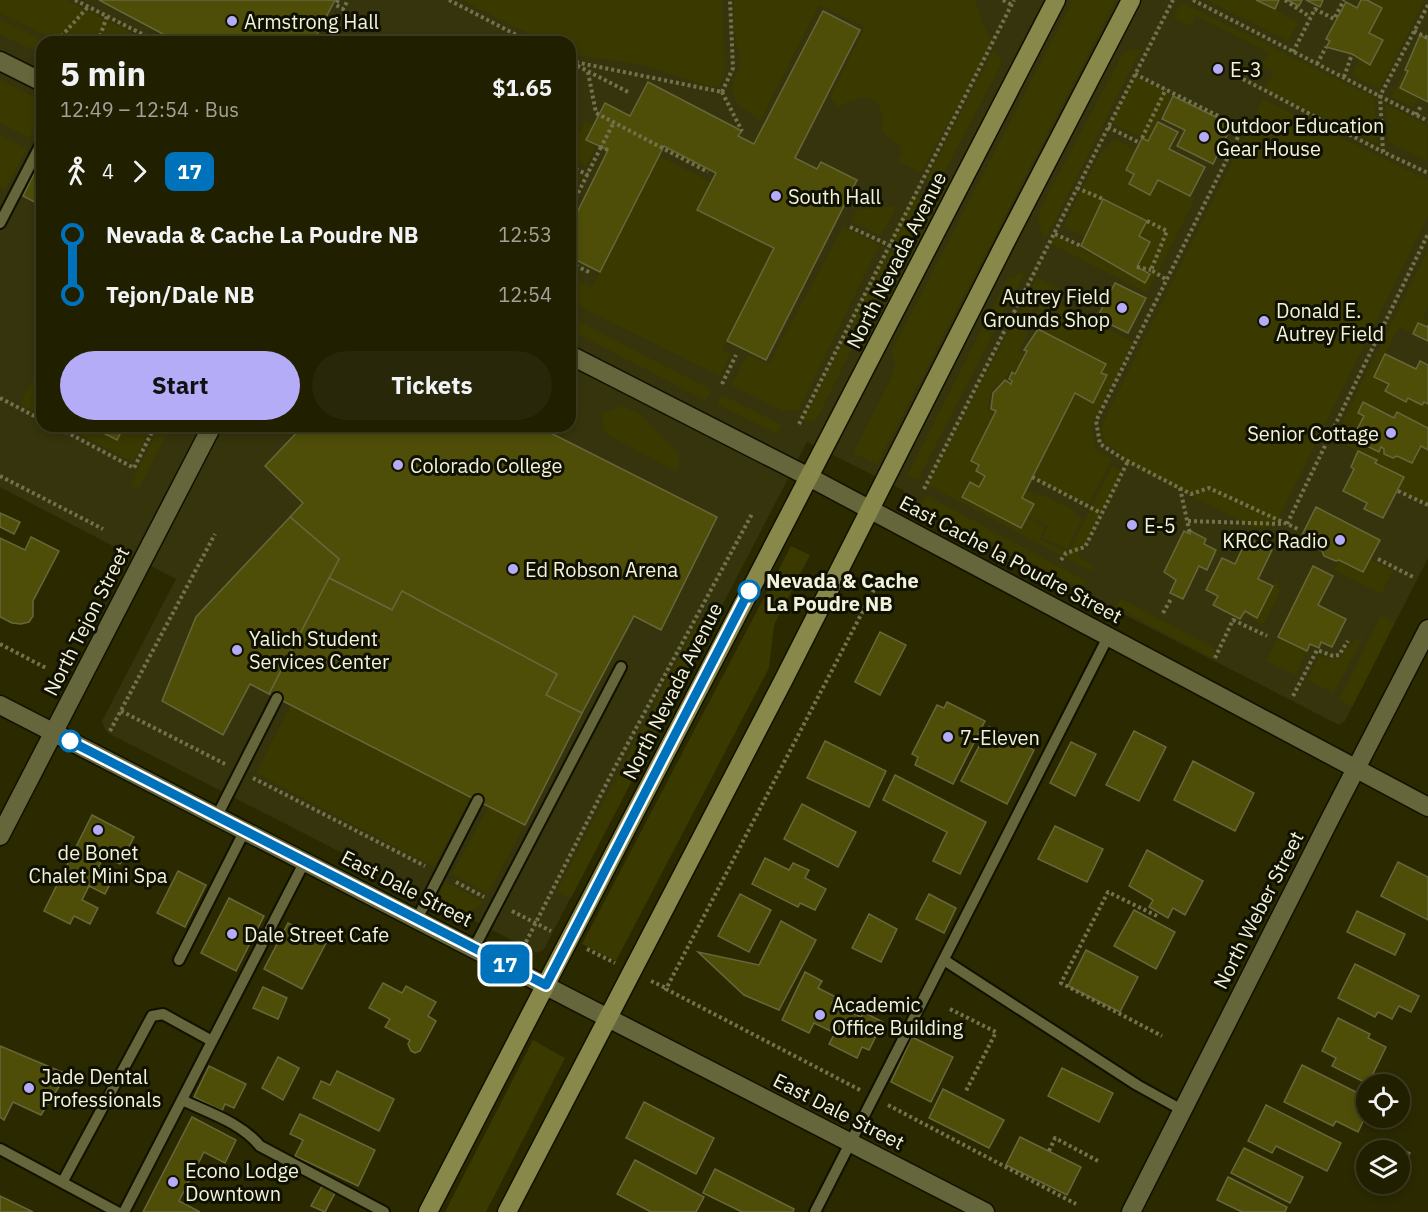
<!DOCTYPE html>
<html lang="en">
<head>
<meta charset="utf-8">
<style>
	:root { --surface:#201f00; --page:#28270a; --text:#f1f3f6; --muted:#a2a299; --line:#3d3d22; --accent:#b5acf8 }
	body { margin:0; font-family:"IBM Plex Sans",sans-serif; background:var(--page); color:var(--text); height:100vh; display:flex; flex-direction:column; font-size:22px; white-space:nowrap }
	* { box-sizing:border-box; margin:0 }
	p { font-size:20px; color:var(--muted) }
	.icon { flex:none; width:33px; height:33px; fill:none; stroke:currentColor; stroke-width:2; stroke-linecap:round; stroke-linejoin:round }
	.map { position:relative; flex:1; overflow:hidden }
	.panel { position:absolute; left:36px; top:36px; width:540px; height:396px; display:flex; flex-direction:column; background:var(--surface); border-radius:18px; box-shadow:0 3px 9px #0003,0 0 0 2px var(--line) }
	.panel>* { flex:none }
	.badge { padding:0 12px; border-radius:9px; font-size:21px; line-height:39px }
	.fabs { position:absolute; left:1356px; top:1074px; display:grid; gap:12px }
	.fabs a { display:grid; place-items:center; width:54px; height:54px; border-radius:50%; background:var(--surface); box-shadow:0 3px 9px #0003,0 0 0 2px var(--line); font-size:30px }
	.map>.badge { position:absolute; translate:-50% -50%; box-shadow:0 0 0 3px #fff }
	.legs { display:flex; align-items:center; gap:9px; height:66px; padding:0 24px; font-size:20px }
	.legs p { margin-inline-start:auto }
	.summary { display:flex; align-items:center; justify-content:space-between; height:102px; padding:0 24px }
	h1 { font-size:33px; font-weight:700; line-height:45px }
	.action { display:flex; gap:12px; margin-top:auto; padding:12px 24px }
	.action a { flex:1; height:69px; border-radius:36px; background:var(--accent); color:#111; font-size:24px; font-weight:700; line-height:69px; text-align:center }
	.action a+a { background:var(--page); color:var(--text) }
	ul { padding:0 24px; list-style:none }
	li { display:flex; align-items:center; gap:21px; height:60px; font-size:22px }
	li i { display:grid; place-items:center; width:9px; height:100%; margin:0 8px; background:currentColor }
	li i::after { content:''; width:15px; height:15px; margin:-8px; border:4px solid; border-radius:50%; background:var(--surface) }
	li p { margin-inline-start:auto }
	li:first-child i { background:linear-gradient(#0000 50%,currentColor 0) }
	li:last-child i { background:linear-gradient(currentColor 50%,#0000 0) }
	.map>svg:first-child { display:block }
	.built { fill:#35340c; fill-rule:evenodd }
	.green { fill:#3a3900 }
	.building { fill:#4f4e08; stroke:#67673d; stroke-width:1.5 }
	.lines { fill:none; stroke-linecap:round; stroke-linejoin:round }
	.service-casing { stroke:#110; stroke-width:14 }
	.minor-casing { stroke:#110; stroke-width:21 }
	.tertiary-casing { stroke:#110; stroke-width:21 }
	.primary-casing { stroke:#110; stroke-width:21 }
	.path { stroke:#72724f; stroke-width:4; stroke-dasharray:3 3; stroke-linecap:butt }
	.service { stroke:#65663b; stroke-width:10 }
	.minor { stroke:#65663b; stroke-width:18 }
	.tertiary { stroke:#65663b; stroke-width:18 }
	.primary { stroke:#878849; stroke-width:18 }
	.line-1-casing { stroke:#fff; stroke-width:14 }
	.line-1 { stroke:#0072bc; stroke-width:9 }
	.poi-dot { fill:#b5acf8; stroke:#111102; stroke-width:2 }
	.stop-1-dot { fill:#fff; stroke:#0072bc; stroke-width:3 }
	.labels { text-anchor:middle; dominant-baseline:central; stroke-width:6; stroke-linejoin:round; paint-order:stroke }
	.poi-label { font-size:20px; fill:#f2f3dc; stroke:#111102; text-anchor:start }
	.street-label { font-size:20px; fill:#f2f3dc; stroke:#111102 }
	.stop-label { font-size:20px; font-weight:bold; fill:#f2f3dc; stroke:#111102; text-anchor:start }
</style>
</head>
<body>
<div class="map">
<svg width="1428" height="1212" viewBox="0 0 1428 1212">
	<rect width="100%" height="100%" fill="#2a2900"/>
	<!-- built -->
	<path class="built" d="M0,0H1428V558L1345,721L1339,725L909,504L903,490L807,442L544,949L537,953L108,733L104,727L102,721L176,579L0,487ZM42,42H570V426H42Z"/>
	<!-- green -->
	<g class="green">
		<path d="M0,0H67L150,42L57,41L0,13Z"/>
		<path d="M462,0H722L725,73L719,86H706L643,65L570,54V42H544Z"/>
		<path d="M734,0H975L989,39L996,36L921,173L898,161L902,152L899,145L883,133C881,124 883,120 882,114C875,88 853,99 838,107L830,97L865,27L819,5L760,121L738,105L731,88L740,63L734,30Z"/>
		<path d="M1073,0H1116L877,465L853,453L892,376L895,364L892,350Z"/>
		<path d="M1207,0H1256L1299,22L1288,41Z"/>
		<path d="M1367,0H1425L1379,89L1351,75L1359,59L1370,65L1383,40L1369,33L1382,8Z"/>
		<path d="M1181,2L1375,98L1377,144L1265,89L1273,72L1261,66L1268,52L1196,16L1190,26L1173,18Z"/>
		<path d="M0,19L46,42H42V55L0,34Z"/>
		<path d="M994,49L1002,62L937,186L926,180Z"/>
		<path d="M1141,49L1045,240L1039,225V211L1124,51Z"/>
		<path d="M1405,70L1408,71L1418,97L1413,107L1391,97Z"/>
		<path d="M1136,77L1172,95L1148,141L1112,123Z"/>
		<path d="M0,80L42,101V114L30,138L0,123Z"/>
		<path d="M1263,99L1428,180V216L1276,524L1264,528L1253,527L1123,462L1121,453L1104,443L1101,427Z"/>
		<path d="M1386,104L1428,126L1427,161L1388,142Z"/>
		<path d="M585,121L603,131L586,166L570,157V151Z"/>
		<path d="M0,135L27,149L5,190L0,188Z"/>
		<path d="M1115,139L1136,150L1134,174L1129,184L1150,195L1158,180L1195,199L1147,293L1051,244L1055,236L1146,282L1150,273L1137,267L1150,242L1139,236L1146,221L1104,199L1084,237L1064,227L1100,154Z"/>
		<path d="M659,156L711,182L697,210L774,248L722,350L730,355L720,376L570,302V276L592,287Z"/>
		<path d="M570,172L581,177L570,199Z"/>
		<path d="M914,195L927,202L905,247L892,240Z"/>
		<path d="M897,206L881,235L851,222L856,210Z"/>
		<path d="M843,227L879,245L799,410L783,411L731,385L747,355L769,364Z"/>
		<path d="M1428,250V307L1423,317L1428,320L1427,327L1418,323L1413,334L1399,327L1374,376L1389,384L1385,390L1406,401L1408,398L1422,405L1424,402L1428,404V428L1398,413L1394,418L1363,402L1358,413L1364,416L1352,439L1379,452L1381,447L1412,463L1421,446L1428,450V503L1398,491L1404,477L1375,463L1376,460L1334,439Z"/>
		<path d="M889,251L898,256L818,417L812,422L804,420Z"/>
		<path d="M1025,272L918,480L907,476L1007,279Z"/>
		<path d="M1037,277L1070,294L1065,303L1043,291L1023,329L1029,333L1019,351L1024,354L1015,372L1010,370L1005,378L991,391L988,410L996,414L972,461L978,465L976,470L986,474L979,487L968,482L960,497L1021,528L1027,517L1045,527L1040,539L1068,553L1112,466L1122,471L1078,556L1094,565L1091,571L928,485Z"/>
		<path d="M1046,295L1063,304L1065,314L1089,326L1092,321L1133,342L1092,424L1096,451L1112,459L1088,505L1032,477L1075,394L1093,402L1107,376L1101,373L1105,364L1030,325Z"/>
		<path d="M570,317L712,390L706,401L570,330Z"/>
		<path d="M42,362V415L20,404Z"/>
		<path d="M722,395L782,425L777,434L717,404Z"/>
		<path d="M621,406L640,414L680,455L677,472L605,433L601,414Z"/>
		<path d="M63,426H90L117,440L124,426H152L133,462Z"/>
		<path d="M160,426H170L140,487H130Z"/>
		<path d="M1026,490L1038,497L1039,493L1076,511L1074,515L1082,519L1067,549L1043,538L1048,526L1028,516L1034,504L1022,497Z"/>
		<path d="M926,495L1086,581L1084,590L921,506Z"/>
		<path d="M791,546L810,555L774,625L769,668L616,961L582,944Z"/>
		<path d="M1370,559L1393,571L1381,594L1334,570L1339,560L1363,572Z"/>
		<path d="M1277,579L1280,592L1263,625L1243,614L1245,611L1257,617Z"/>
		<path d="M1120,598L1216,649L1212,658L1116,607Z"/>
		<path d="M1381,615L1395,622L1352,707L1339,700Z"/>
		<path d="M699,620L712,627L571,898L556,892Z"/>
		<path d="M1364,636L1333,693L1307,680L1319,656L1329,659H1339L1354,640Z"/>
		<path d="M1278,637L1307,651L1295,675L1266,661Z"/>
		<path d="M291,705L471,797L434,867L256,773Z"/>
		<path d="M489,806L525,825L488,894L452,874Z"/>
		<path d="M444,881L484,902L464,917L438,903Z"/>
		<path d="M533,1040L565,1058L486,1212H445Z"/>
	</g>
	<!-- building -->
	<g class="building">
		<path d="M99,0H335L313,42H178Z"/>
		<path d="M1256,0H1279L1275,9Z"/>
		<path d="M1287,0H1302L1299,6Z"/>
		<path d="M1306,0H1323L1320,7Z"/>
		<path d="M1361,0H1367L1382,8L1369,33L1383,40L1370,65L1352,54L1326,47L1330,41L1326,39L1346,2L1357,8Z"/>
		<path d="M823,11L860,30L795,158L817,169L821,162L857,180L766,360L727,341L774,248L697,210L716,173L664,146L600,272L570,257V227L608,150L586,140L605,103L630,116L648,82L742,131L738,136L754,144Z"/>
		<path d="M1420,35L1428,39V102L1400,88L1408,71L1405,70Z"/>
		<path d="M1173,96L1232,125L1213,164L1177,146L1185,130L1162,119Z"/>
		<path d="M1158,122L1178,132L1169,149L1205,167L1190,196L1158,180L1150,195L1129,184L1134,174L1126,170L1142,138L1148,141Z"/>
		<path d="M42,158V206L23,196Z"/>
		<path d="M1103,199L1147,221L1139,236L1150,242L1137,267L1150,274L1145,283L1081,246Z"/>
		<path d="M1115,283L1146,298L1128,333L1097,318Z"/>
		<path d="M1418,323L1427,327L1428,325V341L1413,334Z"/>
		<path d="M1038,329L1106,364L1101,373L1107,375L1093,403L1075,393L1022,498L1034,504L1021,528L962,497L970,482L979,487L985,476L976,471L979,465L971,461L996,411L991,409L993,393L1005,380L1011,384L1012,381L1009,379L1012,372L1015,374L1027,351L1024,350Z"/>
		<path d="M1385,354L1416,369L1420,361L1428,365V404L1424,402L1422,405L1408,398L1406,402L1385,391L1389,384L1374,377Z"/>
		<path d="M1363,402L1394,418L1397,412L1428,428V450L1421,446L1412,463L1397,456L1393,458L1384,454V449L1381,447L1379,452L1352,439L1364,416L1358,413Z"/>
		<path d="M90,426H124L117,440Z"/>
		<path d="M303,426H537L717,517L661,630L634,616L582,713L546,695L557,674L402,591L392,610L329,578L339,559L290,517L303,503L265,466Z"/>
		<path d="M1358,451L1377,460L1375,463L1404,477L1383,518L1364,509L1367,503L1343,491L1354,469L1351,467Z"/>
		<path d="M1316,507L1380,540L1363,572L1339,560L1336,561L1324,556L1322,551L1300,539Z"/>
		<path d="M0,513L20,522L14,534L0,527Z"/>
		<path d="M290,517L339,559L269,694L250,684L223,735L162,701L196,617Z"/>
		<path d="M1184,531L1190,534L1191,531L1206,539L1204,544L1216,550L1207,570L1199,566L1183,599L1170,593L1176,580L1164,572Z"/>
		<path d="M1236,532L1272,550L1258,579L1273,586L1257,618L1245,611L1240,619L1213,605L1218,596L1206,590L1222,558L1235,564L1243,547L1232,542Z"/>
		<path d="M31,537L59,551L33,601V616L29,622L21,624L12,623L0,617V538L25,550Z"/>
		<path d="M1313,566L1333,576L1318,605L1346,619L1332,647L1321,642L1319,648L1310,644L1307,651L1278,637Z"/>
		<path d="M329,578L392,610L402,591L557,674L546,695L582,713L525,825L269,694Z"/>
		<path d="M880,632L906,645L880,695L855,682Z"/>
		<path d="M947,702L985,721L953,784L915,765L918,757L912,754L937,705L944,708Z"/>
		<path d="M989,727L1034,750L1007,804L961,781Z"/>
		<path d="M1134,731L1166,747L1139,801L1106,785Z"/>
		<path d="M825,741L886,771L869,807L807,778Z"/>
		<path d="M1071,742L1096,754L1075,796L1050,783Z"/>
		<path d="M1193,761L1254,793L1235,831L1174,800Z"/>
		<path d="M895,775L986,822L960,874L933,861L947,832L883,800Z"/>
		<path d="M802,804L856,832L838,867L784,839Z"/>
		<path d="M92,815L134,837L120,864L104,856L98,868L114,876L105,894L89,886L82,900L98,908L90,924L74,916L70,924L44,911Z"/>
		<path d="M1055,826L1103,849L1087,882L1038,859Z"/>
		<path d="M1147,850L1203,881L1185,915L1173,908L1168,918L1149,907L1153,900L1129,886Z"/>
		<path d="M765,858L789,870L793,863L809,870L805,878L826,889L815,910L800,903L798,907L752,884Z"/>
		<path d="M1398,862L1428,877V920L1381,896Z"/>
		<path d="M178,871L206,885L185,927L157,913Z"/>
		<path d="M740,894L771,910L749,952L718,936Z"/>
		<path d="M929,894L956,908L944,933L916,919Z"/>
		<path d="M229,898L264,916L236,971L201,953Z"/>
		<path d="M1134,910L1175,932L1156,969L1114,946Z"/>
		<path d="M1357,911L1405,934L1395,955L1347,932Z"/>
		<path d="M869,914L897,929L881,962L852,948Z"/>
		<path d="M781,921L816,940L779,1010L744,995L698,952L759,965Z"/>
		<path d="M288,923L326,943L302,989L264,969Z"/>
		<path d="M1086,950L1138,977L1120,1012L1068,986Z"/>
		<path d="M1355,964L1419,996L1411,1012L1399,1006L1392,1019L1378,1012L1375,1017L1338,998Z"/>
		<path d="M805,972L822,981L818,988L836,997L832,1003L861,1017L863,1012L883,1022L869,1050L862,1047L857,1058L829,1044L835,1033L814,1023L809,1033L782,1020Z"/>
		<path d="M383,983L402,993L406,986L436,1002L428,1016L436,1021L420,1051L415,1053L411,1051L408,1044L410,1040L385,1027L390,1019L369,1008Z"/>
		<path d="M263,987L287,998L278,1019L253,1008Z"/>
		<path d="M1338,1018L1370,1034L1368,1038L1386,1047L1368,1084L1332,1066L1336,1058L1322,1051Z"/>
		<path d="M912,1037L953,1057L931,1102L891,1082Z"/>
		<path d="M0,1046L67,1074L41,1115L13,1102L4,1120L0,1117Z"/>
		<path d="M278,1057L299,1068L283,1100L262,1088Z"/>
		<path d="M1302,1065L1366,1097V1115L1358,1132L1336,1121L1333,1126L1284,1102Z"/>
		<path d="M209,1066L246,1084L234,1108L225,1104L222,1111L194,1097Z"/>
		<path d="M1062,1068L1113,1093L1099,1122L1048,1096Z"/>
		<path d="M337,1071L394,1099L379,1131L313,1098L321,1081L330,1085Z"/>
		<path d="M943,1089L1004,1120L989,1148L929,1118Z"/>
		<path d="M644,1102L714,1138L696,1174L626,1138Z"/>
		<path d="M1266,1105L1341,1143L1327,1171L1276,1146L1272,1153L1248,1141Z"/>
		<path d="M300,1114L375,1150L358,1186L295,1156L303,1140L290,1134Z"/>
		<path d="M192,1117L236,1140L225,1163L204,1152L179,1201L200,1212H143Z"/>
		<path d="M1020,1137L1081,1167L1067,1195L1006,1165Z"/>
		<path d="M1387,1141L1410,1153L1403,1166L1400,1165V1150H1382Z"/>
		<path d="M1244,1148L1303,1177L1290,1203L1231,1173Z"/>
		<path d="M635,1160L704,1197L696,1212H651L617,1194Z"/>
		<path d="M715,1169L794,1209L793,1212H742L703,1193Z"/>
		<path d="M1228,1177L1287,1207L1285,1212H1242L1217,1200Z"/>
		<path d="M322,1186L335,1193L325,1212L311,1206Z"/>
		<path d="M0,1196L33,1212H0Z"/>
	</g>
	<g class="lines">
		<!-- service casing -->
		<g class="service-casing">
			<g id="service">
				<path d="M0,223L42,142"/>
				<path d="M217,816L277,698"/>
				<path d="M417,919L478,800"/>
				<path d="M474,948L621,667"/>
				<path d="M179,960L245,830"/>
				<path d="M944,960L1137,1085L1182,1110"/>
				<path d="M182,1100C209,1113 240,1122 260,1146L384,1212"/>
				<path d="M0,1149L117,1212"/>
				<path d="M63,1181L152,1016L163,1014L212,1041"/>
				<path d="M124,1212L305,861"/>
				<path d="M815,1212L1108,637"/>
			</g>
		</g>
		<!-- minor casing -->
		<g class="minor-casing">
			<path id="minor" d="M0,705L985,1212"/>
		</g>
		<!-- tertiary casing -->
		<g class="tertiary-casing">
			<g id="tertiary">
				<path d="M0,61L42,82"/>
				<path d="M570,355L809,477L1428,807"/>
				<path d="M0,836L212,426"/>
				<path d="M1131,1212L1331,817L1428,629"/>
			</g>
		</g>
		<!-- primary casing -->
		<g class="primary-casing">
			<g id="primary">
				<path d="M428,1212L1056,0"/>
				<path d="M507,1212L784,679L1005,243L1131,0"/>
			</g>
		</g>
		<!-- path -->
		<g class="path">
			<path d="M75,0L158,42"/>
			<path d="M338,0L336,5L343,9L348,0"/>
			<path d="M449,0L530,42"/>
			<path d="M1003,0L1012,5"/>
			<path d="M1193,0L1428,121"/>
			<path d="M1285,0L1310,17"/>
			<path d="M1428,5L1380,96L1383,152L1428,173"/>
			<path d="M1414,31L1428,38"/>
			<path d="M57,41L88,7"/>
			<path d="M98,42L107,16"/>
			<path d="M1293,52L1315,9L1334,19L1344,0"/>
			<path d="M570,61L722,92"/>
			<path d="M572,63L630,93"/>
			<path d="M1317,64L1326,47"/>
			<path d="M588,72L596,113L708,172"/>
			<path d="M1135,74L1242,128"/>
			<path d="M1344,77L1352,54"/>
			<path d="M1243,79L1383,152"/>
			<path d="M722,92L733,68L730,0"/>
			<path d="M722,92L742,131"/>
			<path d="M1416,115L1421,106"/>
			<path d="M1246,121L1096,421L1100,444L1122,458L1191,494L1209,488L1300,530"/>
			<path d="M1108,127L1140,143"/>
			<path d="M1142,138L1166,89"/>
			<path d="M608,150L601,147L614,122"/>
			<path d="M570,166L588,175"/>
			<path d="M1077,188L1103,199"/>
			<path d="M570,209L601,147"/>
			<path d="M1147,221L1167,231L1151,270L1167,280"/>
			<path d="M850,227L900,250"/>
			<path d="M1055,234L1081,246"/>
			<path d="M570,263L591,273"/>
			<path d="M1137,267L1151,270"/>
			<path d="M722,384L736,355"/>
			<path d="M0,398L42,420"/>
			<path d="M799,424L1014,0"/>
			<path d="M55,426L134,468L155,426"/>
			<path d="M0,476L103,529"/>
			<path d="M1032,477L1101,513"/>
			<path d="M1180,488L1190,534"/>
			<path d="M924,489L1173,0"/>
			<path d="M1398,491L1428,505"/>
			<path d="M1188,521L1283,524"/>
			<path d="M1287,524L1428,234"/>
			<path d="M1378,559L1413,577"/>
			<path d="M1061,560L1066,553L1085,547L1128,461"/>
			<path d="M1163,613L1171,599"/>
			<path d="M0,644L46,668"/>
			<path d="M1215,658L1233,620L1267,636"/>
			<path d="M1293,696L1317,650L1333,656L1339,655L1348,641"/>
			<path d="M121,711L225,764"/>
			<path d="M110,731L215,534"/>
			<path d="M253,778L425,866"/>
			<path d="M456,882L484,897"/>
			<path d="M512,911L551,931"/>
			<path d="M1157,916L1108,892L1061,983L1162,1036"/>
			<path d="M526,942L614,769L752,514"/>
			<path d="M587,949L615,963"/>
			<path d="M651,981L666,988"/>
			<path d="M950,1009L996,1032L966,1091"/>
			<path d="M860,1090L666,989L879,580"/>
			<path d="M888,1105L1076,1204"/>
			<path d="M1049,1151L1055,1138L1098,1161"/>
		</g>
		<!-- service -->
		<use href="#service" class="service"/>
		<!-- minor -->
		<use href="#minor" class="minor"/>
		<!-- tertiary -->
		<use href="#tertiary" class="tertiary"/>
		<!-- primary -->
		<use href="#primary" class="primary"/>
	</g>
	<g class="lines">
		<!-- line-1 casing -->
		<g class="line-1-casing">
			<path id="line-1" d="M70,741L546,985L749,591"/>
		</g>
		<!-- line-1 -->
		<use href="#line-1" class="line-1"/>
	</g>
	<!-- markers -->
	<g class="poi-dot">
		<circle cx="232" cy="21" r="6"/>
		<circle cx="1218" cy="69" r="6"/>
		<circle cx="1204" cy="137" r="6"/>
		<circle cx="776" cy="196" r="6"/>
		<circle cx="1122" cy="308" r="6"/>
		<circle cx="1264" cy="321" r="6"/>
		<circle cx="1391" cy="433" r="6"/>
		<circle cx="398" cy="465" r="6"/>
		<circle cx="1132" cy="525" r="6"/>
		<circle cx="1340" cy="540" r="6"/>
		<circle cx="513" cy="569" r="6"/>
		<circle cx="237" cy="650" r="6"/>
		<circle cx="948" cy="737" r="6"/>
		<circle cx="98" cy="830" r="6"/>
		<circle cx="232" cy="934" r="6"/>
		<circle cx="820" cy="1015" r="6"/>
		<circle cx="29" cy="1088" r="6"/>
		<circle cx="173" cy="1182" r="6"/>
	</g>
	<g class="stop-1-dot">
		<circle cx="749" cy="591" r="10"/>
		<circle cx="70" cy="741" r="10"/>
	</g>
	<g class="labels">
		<!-- poi labels -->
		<g class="poi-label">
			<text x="244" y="21">Armstrong Hall</text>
			<text x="1230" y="69">E-3</text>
			<text x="1216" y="125">Outdoor Education<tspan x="1216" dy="23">Gear House</tspan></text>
			<text x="788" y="196">South Hall</text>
			<text x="1110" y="296" text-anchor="end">Autrey Field<tspan x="1110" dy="23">Grounds Shop</tspan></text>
			<text x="1276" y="310">Donald E.<tspan x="1276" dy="23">Autrey Field</tspan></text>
			<text x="1379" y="433" text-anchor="end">Senior Cottage</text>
			<text x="410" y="465">Colorado College</text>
			<text x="1144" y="525">E-5</text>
			<text x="1328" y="540" text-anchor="end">KRCC Radio</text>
			<text x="525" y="569">Ed Robson Arena</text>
			<text x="249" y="638">Yalich Student<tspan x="249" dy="23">Services Center</tspan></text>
			<text x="960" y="737">7-Eleven</text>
			<text x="98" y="852" text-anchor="middle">de Bonet<tspan x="98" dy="23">Chalet Mini Spa</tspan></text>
			<text x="244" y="934">Dale Street Cafe</text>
			<text x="832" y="1004">Academic<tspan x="832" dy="23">Office Building</tspan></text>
			<text x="41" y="1076">Jade Dental<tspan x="41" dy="23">Professionals</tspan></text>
			<text x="185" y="1170">Econo Lodge<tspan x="185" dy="23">Downtown</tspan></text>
		</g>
		<!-- street labels -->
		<g class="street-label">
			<text transform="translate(896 260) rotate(-63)">North Nevada Avenue</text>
			<text transform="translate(1011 559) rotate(28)">East Cache la Poudre Street</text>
			<text transform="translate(86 621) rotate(-63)">North Tejon Street</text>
			<text transform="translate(672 691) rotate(-63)">North Nevada Avenue</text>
			<text transform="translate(407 888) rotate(27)">East Dale Street</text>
			<text transform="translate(1258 910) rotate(-63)">North Weber Street</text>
			<text transform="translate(839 1111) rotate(27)">East Dale Street</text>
		</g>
		<!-- stop labels -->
		<g class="stop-label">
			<text x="766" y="580">Nevada &amp; Cache<tspan x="766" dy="23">La Poudre NB</tspan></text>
		</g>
	</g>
</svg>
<div class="fabs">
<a><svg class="icon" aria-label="locate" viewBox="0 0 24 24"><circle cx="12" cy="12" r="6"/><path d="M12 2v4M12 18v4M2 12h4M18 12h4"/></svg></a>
<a><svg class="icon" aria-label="layers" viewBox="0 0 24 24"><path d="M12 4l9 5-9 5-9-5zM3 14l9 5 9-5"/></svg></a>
</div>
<b class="badge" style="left:505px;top:964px;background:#0072bc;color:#fff">17</b>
<section class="panel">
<div class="summary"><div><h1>5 min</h1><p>12:49 – 12:54 · Bus</p></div><b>$1.65</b></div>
<div class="legs"><svg class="icon" aria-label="walk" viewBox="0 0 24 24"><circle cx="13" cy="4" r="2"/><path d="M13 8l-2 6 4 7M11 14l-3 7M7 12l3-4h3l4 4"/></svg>4<svg class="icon" aria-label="forward" viewBox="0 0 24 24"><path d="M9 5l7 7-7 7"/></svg><b class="badge" style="background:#0072bc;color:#fff">17</b></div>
<ul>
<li><i style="color:#0072bc"></i><b>Nevada &amp; Cache La Poudre NB</b><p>12:53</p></li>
<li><i style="color:#0072bc"></i><b>Tejon/Dale NB</b><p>12:54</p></li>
</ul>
<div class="action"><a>Start</a><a>Tickets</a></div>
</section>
</div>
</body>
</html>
